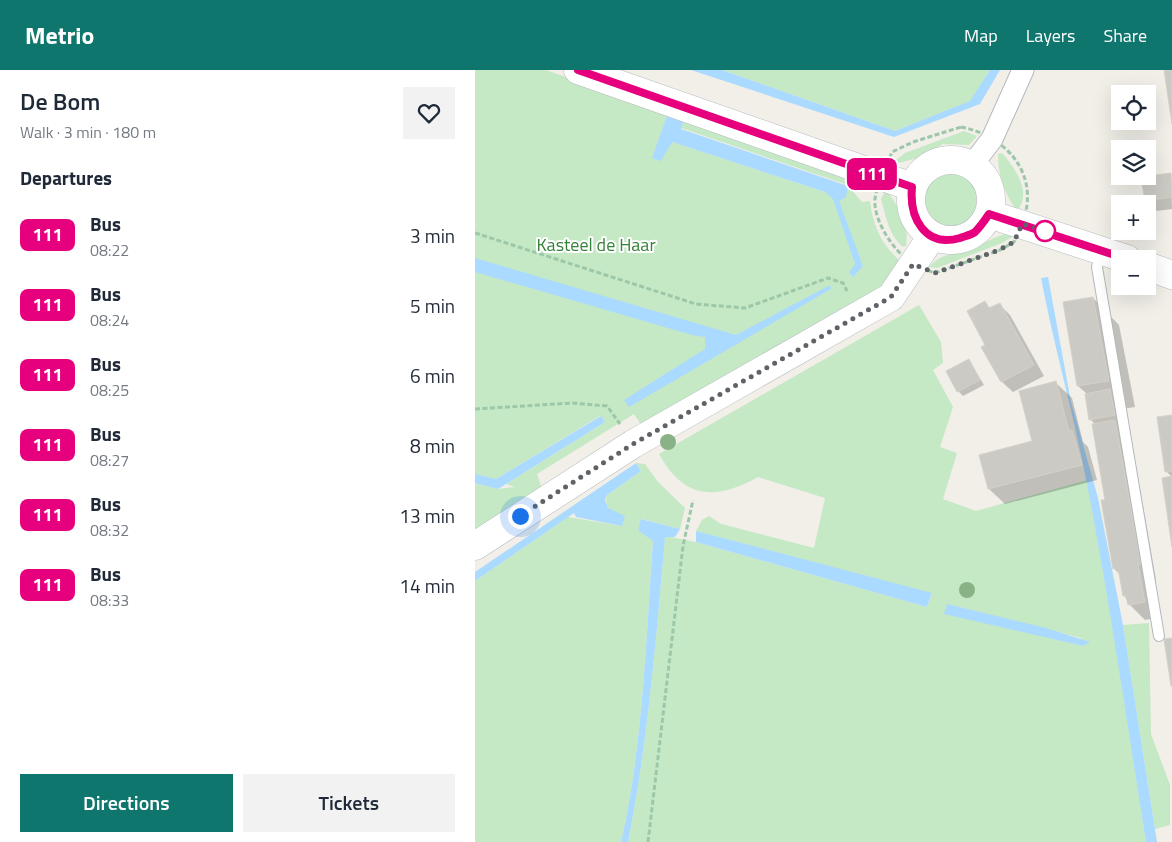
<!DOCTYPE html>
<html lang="en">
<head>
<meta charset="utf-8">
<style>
	:root { --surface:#fff; --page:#f2f2f3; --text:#1f2937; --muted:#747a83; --accent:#0f766e }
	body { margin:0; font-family:"Titillium Web",sans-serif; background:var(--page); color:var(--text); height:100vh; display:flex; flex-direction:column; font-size:19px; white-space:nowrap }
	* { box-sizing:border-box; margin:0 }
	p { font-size:16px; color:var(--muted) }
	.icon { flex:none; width:28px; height:28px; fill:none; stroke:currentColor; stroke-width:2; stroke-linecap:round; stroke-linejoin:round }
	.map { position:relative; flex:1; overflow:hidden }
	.details { display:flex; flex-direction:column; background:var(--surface); width:475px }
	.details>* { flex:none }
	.badge { padding:0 10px; border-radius:8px; font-size:18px; line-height:32px }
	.controls { position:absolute; left:636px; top:15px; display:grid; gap:10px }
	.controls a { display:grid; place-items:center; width:45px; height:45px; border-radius:0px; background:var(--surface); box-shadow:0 5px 20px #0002; font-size:25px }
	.you { position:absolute; width:25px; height:25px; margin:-12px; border:4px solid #fff; border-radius:50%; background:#1a73e8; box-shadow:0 0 0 8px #1a73e833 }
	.map>.badge { position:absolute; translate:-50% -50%; box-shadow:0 0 0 2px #fff }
	h2 { padding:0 20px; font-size:19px; line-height:45px }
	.round { display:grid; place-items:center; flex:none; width:52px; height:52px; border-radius:0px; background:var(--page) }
	.headline { display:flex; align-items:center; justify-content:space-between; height:85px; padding:0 20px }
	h1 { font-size:24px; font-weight:600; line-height:38px }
	.button { display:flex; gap:10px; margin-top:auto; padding:10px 20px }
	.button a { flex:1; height:58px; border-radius:0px; background:var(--accent); color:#fff; font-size:20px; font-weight:600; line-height:58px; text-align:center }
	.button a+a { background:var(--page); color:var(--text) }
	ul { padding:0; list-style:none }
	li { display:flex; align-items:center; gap:15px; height:70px; padding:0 20px }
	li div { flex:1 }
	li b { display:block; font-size:19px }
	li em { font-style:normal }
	li .badge { min-width:55px; font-weight:700; text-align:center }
	header { display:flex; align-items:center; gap:30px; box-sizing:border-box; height:70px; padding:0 25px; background:var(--accent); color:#fff }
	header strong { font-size:24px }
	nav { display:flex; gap:28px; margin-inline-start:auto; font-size:18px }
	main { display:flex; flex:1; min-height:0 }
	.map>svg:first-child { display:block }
	.green { fill:#c5e8c5; fill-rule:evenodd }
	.water { fill:#aadaff }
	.shadow { fill:#0003 }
	.building { fill:#cccac5; stroke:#d6d1c6 }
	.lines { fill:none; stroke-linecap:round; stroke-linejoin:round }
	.lane-casing { stroke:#b5b8bc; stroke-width:12 }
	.street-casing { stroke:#b5b8bc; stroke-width:23 }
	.secondary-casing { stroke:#b6babf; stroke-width:29 }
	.path { stroke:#9cc7a9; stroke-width:3; stroke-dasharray:5 2.5; stroke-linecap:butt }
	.lane { stroke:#fff; stroke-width:10 }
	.street { stroke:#fff; stroke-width:21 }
	.secondary { stroke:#fff; stroke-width:28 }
	.tree { fill:#89b387 }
	.line-casing { stroke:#fff; stroke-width:11 }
	.line { stroke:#e6007e; stroke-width:8 }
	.walk { stroke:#5f6368; stroke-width:5; stroke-dasharray:0 9 }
	.stop-dot { fill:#fff; stroke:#e6007e; stroke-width:2.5 }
	.labels { text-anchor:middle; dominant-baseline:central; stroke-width:4; stroke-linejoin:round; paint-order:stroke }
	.park-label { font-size:18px; fill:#348238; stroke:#fff }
</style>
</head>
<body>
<header>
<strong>Metrio</strong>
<nav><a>Map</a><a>Layers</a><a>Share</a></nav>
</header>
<main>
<section class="details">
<div class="headline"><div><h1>De Bom</h1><p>Walk · 3 min · 180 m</p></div><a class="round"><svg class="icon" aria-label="heart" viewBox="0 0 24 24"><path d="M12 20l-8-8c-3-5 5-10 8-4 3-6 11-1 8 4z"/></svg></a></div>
<h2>Departures</h2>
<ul>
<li><span class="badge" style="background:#e6007e;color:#fff">111</span><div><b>Bus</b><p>08:22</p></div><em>3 min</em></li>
<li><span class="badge" style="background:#e6007e;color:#fff">111</span><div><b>Bus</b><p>08:24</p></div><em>5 min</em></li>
<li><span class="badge" style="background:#e6007e;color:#fff">111</span><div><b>Bus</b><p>08:25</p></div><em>6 min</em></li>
<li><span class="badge" style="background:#e6007e;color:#fff">111</span><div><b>Bus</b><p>08:27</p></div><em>8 min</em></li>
<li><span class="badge" style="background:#e6007e;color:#fff">111</span><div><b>Bus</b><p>08:32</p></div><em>13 min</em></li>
<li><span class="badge" style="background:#e6007e;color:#fff">111</span><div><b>Bus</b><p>08:33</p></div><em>14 min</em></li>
</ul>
<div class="button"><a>Directions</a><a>Tickets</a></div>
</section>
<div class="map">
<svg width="697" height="772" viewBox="0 0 697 772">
	<rect width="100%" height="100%" fill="#f1efe8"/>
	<!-- green -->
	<g class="green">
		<path d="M0,0H71L193,43L185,68L368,128L373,115L206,58L209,49L379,106L373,116L387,132L395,131C398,156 406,174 425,191L414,213L169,359L159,344L62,404L68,422L0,468V413L23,419L40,417L31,414L130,352L125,346L21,409L3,405L0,407ZM371,153L388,196L375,203L380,195Z"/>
		<path d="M247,0H515L496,31L420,61Z"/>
		<path d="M489,61L502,66L494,75L468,74L443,88L423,93L421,90L430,83Z"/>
		<path d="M527,83C539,97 558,122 542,141C529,123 523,105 523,84Z"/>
		<circle cx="477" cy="129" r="27"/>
		<path d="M411,120C423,135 435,156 431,176L428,177C414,165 411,147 406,129Z"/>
		<path d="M535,163L537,167L527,173L462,198L454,197C469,181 480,186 498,178C511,172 521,166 535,163Z"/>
		<path d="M444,235L466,272L468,293L458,300L478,337L465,377L482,383L468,429L501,441L612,410L640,569L671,772H153C173,671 181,569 190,466L221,472L452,537L457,524L221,461L227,450L234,446L246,454L339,478L350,428L283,407C240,431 209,429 184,384ZM472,534L606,568L608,576L538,559Z"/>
		<path d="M161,393L170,394L183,412L210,438L205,459L167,449L163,459L178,470C171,568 168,677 146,772H0V511L93,447L147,456C140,447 128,437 132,425L166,401Z"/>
		<path d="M674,553L676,664L695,715V755L680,759L648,555Z"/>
	</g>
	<!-- water -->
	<g class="water">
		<path d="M216,0H247L420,61L495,31L515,0H525L505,34L419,67Z"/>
		<path d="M193,43L209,49L206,59L373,116L371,127L364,131L388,196L378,207L374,203L380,194L358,129L350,122L197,72L186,91L177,88Z"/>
		<path d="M0,188L261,265L355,215L356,219L154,337L149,330L230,279V267L217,265L0,202Z"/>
		<path d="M573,207L596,332L623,428L648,555L682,772H671C652,653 635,533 612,414C599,345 579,277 566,208Z"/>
		<path d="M126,346L130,352L23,419L0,413V404L21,409Z"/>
		<path d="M161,393L166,401L132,425L130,430L133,438L150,446L147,456L101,447L99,443L0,511V502Z"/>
		<path d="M166,449L205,459L200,467H190C181,569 173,672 153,772H146C168,677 171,568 178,471L163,460Z"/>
		<path d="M221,461L457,523L452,537L221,472Z"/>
		<path d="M472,534L571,558L615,572L608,576L469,544Z"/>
	</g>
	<!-- shadow -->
	<g class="shadow">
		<path d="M696,104L697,139L682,141L671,130Z"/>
		<path d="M618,228L644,255L660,337L647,339L645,356L656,367L681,510H678L685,547L670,550L654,534L649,525L645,505L639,498L620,354L615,349L611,323L603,316Z"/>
		<path d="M510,233L516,239L524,234L535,245L569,306L538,322L527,312L507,278L511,276Z"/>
		<path d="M494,290L509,315L488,326L483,321Z"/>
		<path d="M581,313L597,328L608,372L613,377L622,410L530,434L514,419L559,371Z"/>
		<path d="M697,347V407L691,401Z"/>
	</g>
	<!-- building -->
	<g class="building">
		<path d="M689,0H697V54Z"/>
		<path d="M696,103L697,127L670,131L666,107Z"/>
		<path d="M618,227L634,311L602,316L588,232Z"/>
		<path d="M510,231L514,238L525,233L559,295L526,312L506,277L510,275L492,241Z"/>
		<path d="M494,289L505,310L482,322L471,301Z"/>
		<path d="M581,311L594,361L597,360L607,395L513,419L504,385L557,371L544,321Z"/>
		<path d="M635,319L640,345L614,350L610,324Z"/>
		<path d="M697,345V401L690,402L682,347Z"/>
		<path d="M640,350L666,494L663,495L670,532L653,535L651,525L648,526L643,498L638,499L626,430H630L617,354Z"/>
		<path d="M697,406V477L687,408Z"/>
		<path d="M697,568V616H696L689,569Z"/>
	</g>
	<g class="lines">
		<!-- lane casing -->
		<g class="lane-casing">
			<path id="lane" d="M626,181L622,197L684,566"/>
		</g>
		<!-- street casing -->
		<g class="street-casing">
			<path id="street" d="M497,95L517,69L548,0"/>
		</g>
		<!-- secondary casing -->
		<g class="secondary-casing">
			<g id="secondary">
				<path d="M103,0L437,117"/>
				<circle cx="476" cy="130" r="40"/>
				<path d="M514,144L652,189"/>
				<path d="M672,196L697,205"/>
				<path d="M0,476L158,374L416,227L457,166"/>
			</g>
		</g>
		<!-- path -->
		<g class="path">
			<path d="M486,57C524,64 557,94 552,135C550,148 544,161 539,172L525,180L460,203C453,200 444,198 438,194C420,183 398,151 400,129C402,113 411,97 417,82L438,72Z"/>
			<path d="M0,163L221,234L270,238L353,208L368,213L372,221"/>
			<path d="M0,339L97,333L132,336L145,354"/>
			<path d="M173,772L208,476L218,430"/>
		</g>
		<!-- lane -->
		<use href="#lane" class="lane"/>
		<!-- street -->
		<use href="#street" class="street"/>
		<!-- secondary -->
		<use href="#secondary" class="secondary"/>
	</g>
	<!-- trees -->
	<g class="tree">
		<circle cx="193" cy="372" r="8"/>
		<circle cx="492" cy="520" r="8"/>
	</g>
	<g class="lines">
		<!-- line casing -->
		<g class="line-casing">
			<path id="line" d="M103,0L437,117C434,148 450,178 485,168C490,166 496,165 500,162C505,157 510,150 514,144L652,189"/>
		</g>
		<!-- line -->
		<use href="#line" class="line"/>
		<!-- walk -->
		<path class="walk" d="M45,446L158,374L416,227L438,194L460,203L524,180L539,172L547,154L574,162L570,161"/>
	</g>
	<!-- markers -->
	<circle class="stop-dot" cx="570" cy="161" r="10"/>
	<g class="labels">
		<!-- park labels -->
		<g class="park-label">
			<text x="121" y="174">Kasteel de Haar</text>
		</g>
	</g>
</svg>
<div class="controls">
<a><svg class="icon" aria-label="locate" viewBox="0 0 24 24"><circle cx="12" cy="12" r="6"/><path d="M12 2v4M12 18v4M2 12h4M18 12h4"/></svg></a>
<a><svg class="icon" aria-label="layers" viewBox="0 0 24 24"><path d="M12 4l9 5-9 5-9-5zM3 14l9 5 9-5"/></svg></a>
<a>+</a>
<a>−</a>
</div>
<div class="you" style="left:45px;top:446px"></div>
<b class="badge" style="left:397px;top:104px;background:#e6007e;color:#fff">111</b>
</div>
</main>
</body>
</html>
